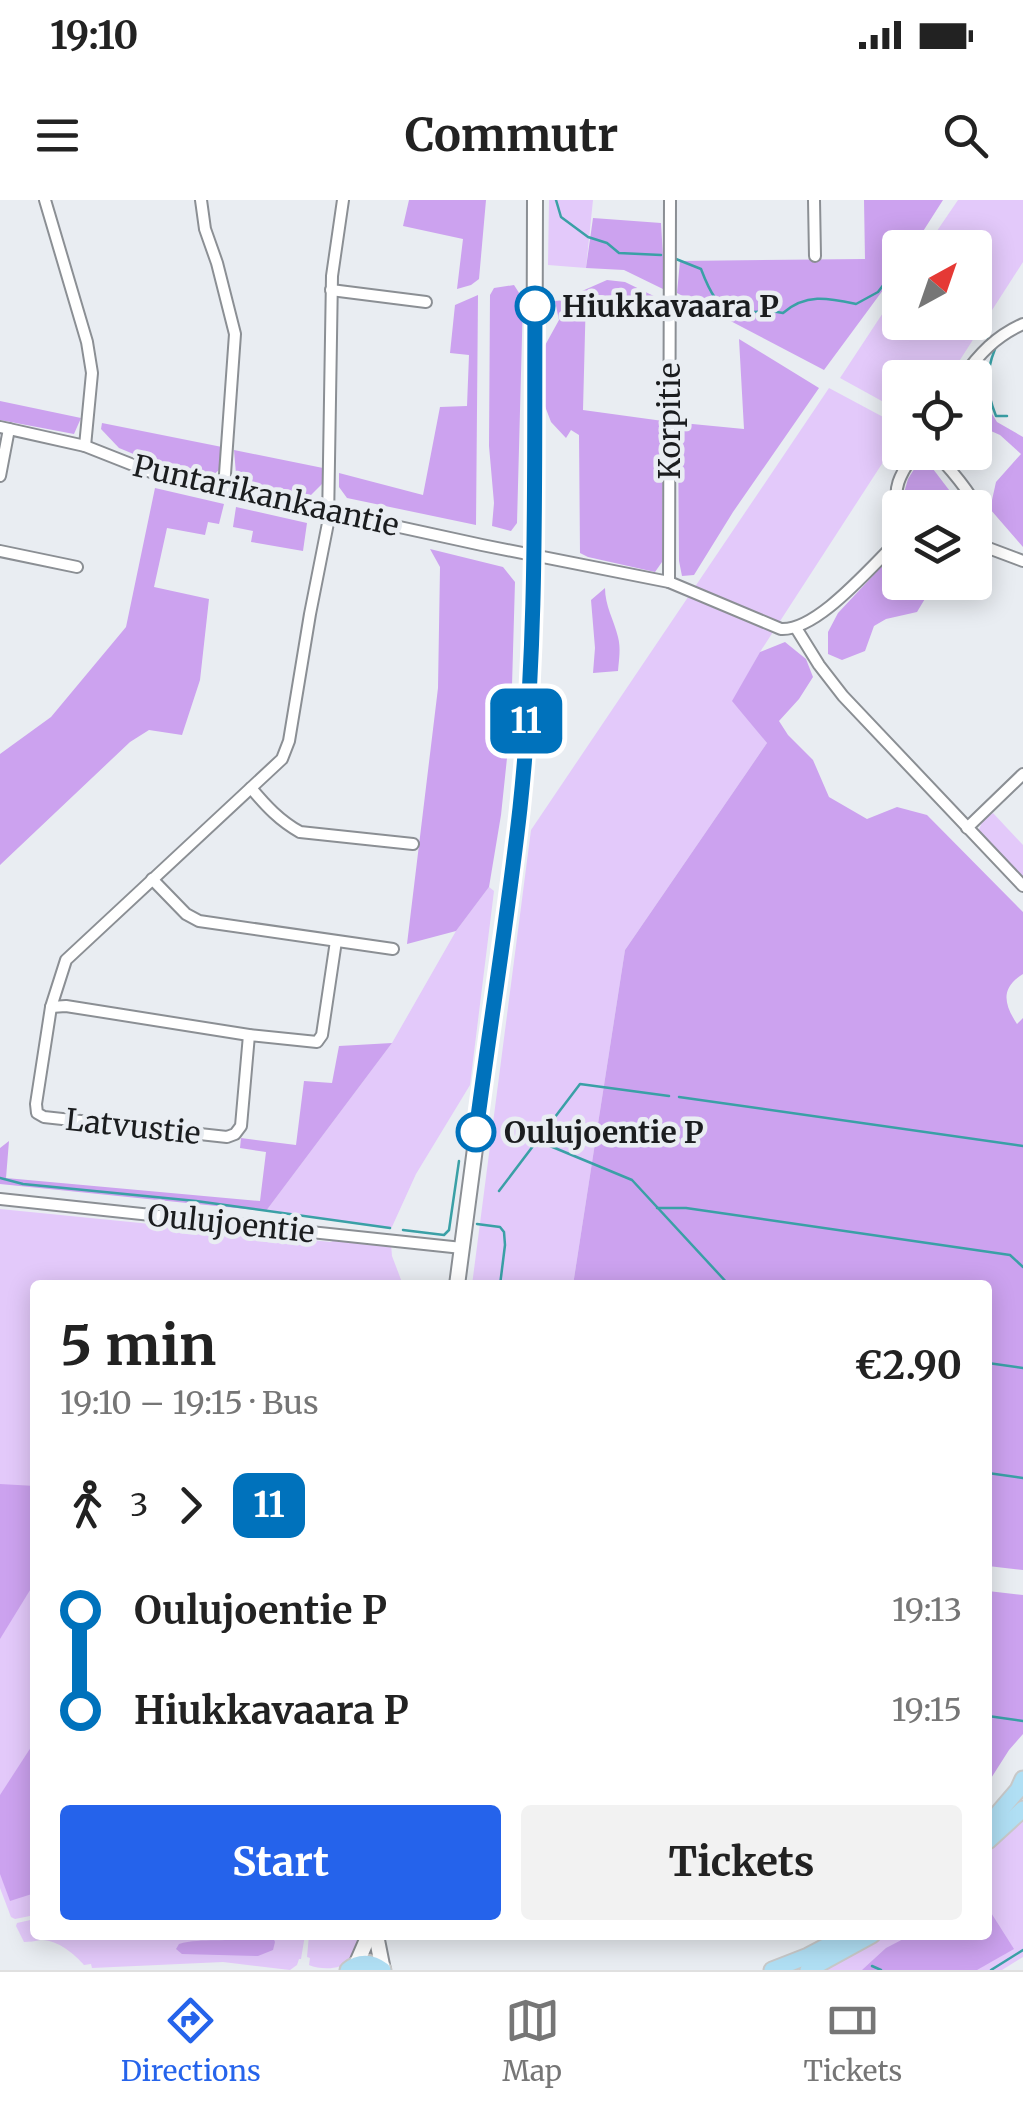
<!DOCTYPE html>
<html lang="en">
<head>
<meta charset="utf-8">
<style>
	:root { --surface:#fff; --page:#f2f2f2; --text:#222; --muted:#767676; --line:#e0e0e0; --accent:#2563eb }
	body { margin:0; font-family:Merriweather,serif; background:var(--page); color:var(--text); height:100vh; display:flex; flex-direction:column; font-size:38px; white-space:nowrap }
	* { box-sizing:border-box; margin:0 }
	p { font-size:32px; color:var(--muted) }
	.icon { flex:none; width:55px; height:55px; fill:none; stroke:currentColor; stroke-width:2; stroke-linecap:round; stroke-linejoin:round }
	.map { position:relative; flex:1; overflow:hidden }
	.details { position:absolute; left:30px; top:1080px; width:962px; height:660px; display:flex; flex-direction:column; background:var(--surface); border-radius:10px; box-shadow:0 5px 25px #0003 }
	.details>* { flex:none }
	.badge { padding:0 20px; border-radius:15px; font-size:35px; line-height:65px }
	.needle { width:65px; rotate:40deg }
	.controls { position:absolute; left:882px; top:30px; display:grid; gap:20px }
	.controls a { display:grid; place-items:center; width:110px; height:110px; border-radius:10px; background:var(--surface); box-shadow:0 5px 25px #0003; font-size:50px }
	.map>.badge { position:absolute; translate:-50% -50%; box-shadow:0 0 0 5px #fff }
	.legs { display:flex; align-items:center; gap:15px; height:110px; padding:0 30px; font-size:32px }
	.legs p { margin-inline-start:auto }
	.headline { display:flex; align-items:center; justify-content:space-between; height:170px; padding:0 30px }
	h1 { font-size:55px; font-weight:700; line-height:75px }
	.button { display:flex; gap:20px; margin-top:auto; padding:20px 30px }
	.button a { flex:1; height:115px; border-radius:10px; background:var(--accent); color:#fff; font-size:40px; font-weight:700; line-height:115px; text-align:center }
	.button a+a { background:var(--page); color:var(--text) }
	ul { padding:0 30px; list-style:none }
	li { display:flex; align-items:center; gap:35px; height:100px; font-size:38px }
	li i { display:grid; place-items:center; width:15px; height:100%; margin:0 12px; background:currentColor }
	li i::after { content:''; width:25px; height:25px; margin:-12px; border:8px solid; border-radius:50%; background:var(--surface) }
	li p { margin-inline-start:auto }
	li:first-child i { background:linear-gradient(#0000 50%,currentColor 0) }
	li:last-child i { background:linear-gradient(currentColor 50%,#0000 0) }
	.status { display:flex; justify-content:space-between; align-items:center; height:70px; padding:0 50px; background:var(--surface); direction:ltr }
	.status svg { height:28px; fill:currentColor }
	header { display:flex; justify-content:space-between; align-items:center; height:130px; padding:0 30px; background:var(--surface); font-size:45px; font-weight:700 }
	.tab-bar { display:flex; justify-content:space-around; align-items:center; height:140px; border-top:2px solid var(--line); background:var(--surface); font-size:28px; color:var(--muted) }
	.tab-bar a { display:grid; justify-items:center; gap:5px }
	.tab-bar .on { color:var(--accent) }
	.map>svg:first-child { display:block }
	.green { fill:#e3c9fa }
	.forest { fill:#cca2ef }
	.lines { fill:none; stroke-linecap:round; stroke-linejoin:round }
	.stream { stroke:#3aa0a6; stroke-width:2.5 }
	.street-casing { stroke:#8b8f94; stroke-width:14 }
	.secondary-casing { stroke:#8b8f94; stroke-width:18 }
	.primary-casing { stroke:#c8c9c9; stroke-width:19 }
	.street { stroke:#fff; stroke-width:10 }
	.secondary { stroke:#fff; stroke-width:14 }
	.primary { stroke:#b0dff4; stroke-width:15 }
	.line-1-casing { stroke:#fff; stroke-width:22 }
	.line-1 { stroke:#0072bc; stroke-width:15 }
	.stop-1-dot { fill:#fff; stroke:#0072bc; stroke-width:5 }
	.labels { text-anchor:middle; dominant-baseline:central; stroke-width:9; stroke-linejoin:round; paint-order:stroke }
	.stop-label { font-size:30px; font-weight:bold; fill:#1b1d1f; stroke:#e9edf2; text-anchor:start }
	.street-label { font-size:30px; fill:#1b1d1f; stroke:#e9edf2 }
</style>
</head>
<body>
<div class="status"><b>19:10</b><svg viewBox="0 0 49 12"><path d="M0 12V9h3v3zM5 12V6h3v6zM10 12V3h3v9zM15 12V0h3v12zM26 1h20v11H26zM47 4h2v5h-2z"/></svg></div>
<header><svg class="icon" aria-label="menu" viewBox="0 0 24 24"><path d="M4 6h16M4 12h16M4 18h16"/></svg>Commutr<svg class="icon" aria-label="search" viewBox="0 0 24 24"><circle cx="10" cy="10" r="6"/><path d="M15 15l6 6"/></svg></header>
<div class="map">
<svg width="1023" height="1770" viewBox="0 0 1023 1770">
	<rect width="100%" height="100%" fill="#e9edf2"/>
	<!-- green -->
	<g class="green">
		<path d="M549,0H593L586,68L548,65Z"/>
		<path d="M958,0H1023V62L949,177L900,178V211L840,178L900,87V122H975V48L926,47Z"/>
		<path d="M829,188L900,226V236L760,452L733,501L767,543L625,750L573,1085H472L531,630Z"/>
		<path d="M993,613L1023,645V682L978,632L982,622Z"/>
		<path d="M489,687L494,691L470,885L416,974L391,1029L266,1011L392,843L456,731Z"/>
		<path d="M0,1009L331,1042L335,1039L391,1044L392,1056L403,1085H35V1715L15,1719L11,1717L0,1688Z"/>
		<path d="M1023,1613V1757L1002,1770H815L878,1735H988V1645Z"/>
		<path d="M35,1719V1735H305L301,1759H299L297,1765L290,1770L223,1762L92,1768L91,1764L84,1765C75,1754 56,1739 41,1740C35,1741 30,1742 24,1742L16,1726L17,1723Z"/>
		<path d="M309,1735H363C360,1743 357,1753 351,1760C341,1770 321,1770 309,1765L310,1758L307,1757Z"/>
	</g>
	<!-- forest -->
	<g class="forest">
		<path d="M409,0H486L479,79L471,85L457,89L463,39L403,26Z"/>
		<path d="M864,0H943L913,47L900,48V67L824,170L677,93L680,61L865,59Z"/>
		<path d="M593,18L661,23L665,90L624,70L586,68Z"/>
		<path d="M607,80L625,82L662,100L586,94L583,210L663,221L662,362L655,372L588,357L580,353L579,235L571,230L566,238L551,222L543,201V149L559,120L555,101L576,99L582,91Z"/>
		<path d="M514,85L523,99L517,323L511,331L492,326L494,303L489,246L490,95L494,88Z"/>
		<path d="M478,95L476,325L347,298L339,287V273L423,295L440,207L467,206L469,155L450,153L455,105Z"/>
		<path d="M739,139L819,188L733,312L694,375L682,376L679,361L678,226L682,223L744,229Z"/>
		<path d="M975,186L997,222L1023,237V347L990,309L996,282L1021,254L1000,235L975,224Z"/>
		<path d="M0,201L81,218L74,234L0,220Z"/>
		<path d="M102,223L222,247L219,270L213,275L170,269L119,248L101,229Z"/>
		<path d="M234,250L323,268V283L311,295L245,283L236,274Z"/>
		<path d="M930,265L962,307H913L904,293L908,279L916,266Z"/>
		<path d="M155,288L224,304L219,324L208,322L205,335L167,328L154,387L209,399L200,480L182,535L149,530L130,542L0,665V554L51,517L126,427Z"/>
		<path d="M236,307L307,323L303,351L251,342L253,331L233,327Z"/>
		<path d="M899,348L900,382L944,383L926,397L917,412L886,419L874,426L865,451L842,460L828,454V432L838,413Z"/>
		<path d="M430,349L503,367L515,382L511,520L501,615L489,687L456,731L407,744L438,488L440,367Z"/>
		<path d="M605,388C605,406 614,420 618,437C621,448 619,460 618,471L593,473L595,448L591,400Z"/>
		<path d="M785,442L806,459L813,477L799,499L779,521L788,535L813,560L829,597L867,619L897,607L927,615L1023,712V774C1000,788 1004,804 1017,824L1023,818V1370L988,1366V1085H573L625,750L767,543L732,501L760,452Z"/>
		<path d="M392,843L266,1011L0,984V948L9,941L6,978L260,1001L266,952L240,948L241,938L296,945L304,881L332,883L339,846Z"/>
		<path d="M0,1284L35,1286V1382L0,1439Z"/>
		<path d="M988,1391L1023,1395V1534L1009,1550L988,1583Z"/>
		<path d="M35,1541V1693L10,1701L0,1674V1595Z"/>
		<path d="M988,1708L1014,1749L977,1770H862L886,1748L911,1735H988Z"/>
		<path d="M252,1735H272L275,1742L273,1750L258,1756L182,1754L176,1749L179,1744C202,1737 229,1744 252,1735Z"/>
	</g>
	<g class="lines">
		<!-- stream -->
		<g class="stream">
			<path d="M556,0L561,17L588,37L607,43L619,53L661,55"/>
			<path d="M676,59L701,69C709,90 717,111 743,112C758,113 767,109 783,113C806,93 828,98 856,104L878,92L894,71L900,72"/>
			<path d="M975,109L988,139"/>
			<path d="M995,149C985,174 986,191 996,216H1007"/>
			<path d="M679,897L1023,946"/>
			<path d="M538,941L632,980L729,1085"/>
			<path d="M0,978L23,984L196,1001L390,1028"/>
			<path d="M499,991L580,884L669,896"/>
			<path d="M657,1008H686L1010,1055L1023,1067"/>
			<path d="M477,1024L500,1027L504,1032L505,1045L500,1085"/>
			<path d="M403,1030L444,1035L449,1030L459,961"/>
			<path d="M988,1163L1023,1168"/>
			<path d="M988,1273L1023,1278"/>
			<path d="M988,1516L1023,1521"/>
			<path d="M872,1766L881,1770"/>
			<path d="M991,1770L1023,1750"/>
		</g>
		<!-- street casing -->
		<g class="street-casing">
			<g id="street">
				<path d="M45,0L87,142L92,173L85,246"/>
				<path d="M201,0L205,29L217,63L235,134L224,288"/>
				<path d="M814,0L815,56"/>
				<path d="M331,90L426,102"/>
				<path d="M962,178C979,154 996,136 1023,124"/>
				<path d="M0,227L85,246L156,274L482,345L669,382L781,429C818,431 872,365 900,339"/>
				<path d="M933,252C946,263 974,296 979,313C981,321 977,329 975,338"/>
				<path d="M0,276L9,229"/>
				<path d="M900,310C890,288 903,271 915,252"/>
				<path d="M975,343L1023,361"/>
				<path d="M0,351L77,367"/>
				<path d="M669,382L670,0"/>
				<path d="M796,428L819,465L843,496L1023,686"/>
				<path d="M251,588C266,606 280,621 300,632L413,644"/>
				<path d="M967,628L1023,574"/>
				<path d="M152,679L186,714L199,721L393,749"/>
				<path d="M51,807L66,806L249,835L317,842L322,835L336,741"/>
				<path d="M249,835L241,926L235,934L227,937L44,917L37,913L36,904L51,807L66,760L282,559L289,541L310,414L328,323L332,76L343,0"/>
				<path d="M0,999L462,1048"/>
			</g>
		</g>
		<!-- secondary casing -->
		<g class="secondary-casing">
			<g id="secondary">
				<path d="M457,1085L520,607L531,465L534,356L535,0"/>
				<path d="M376,1735L383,1770"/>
				<path d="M356,1765L369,1735"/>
			</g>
		</g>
		<!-- primary casing -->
		<g class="primary-casing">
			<g id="primary">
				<path d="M988,1625L1018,1590L1023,1579"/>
				<path d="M988,1641L1023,1609"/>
				<path d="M348,1770C359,1761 371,1761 383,1770"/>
				<path d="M772,1770L808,1756L848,1735"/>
				<path d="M808,1770L872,1735"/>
			</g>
		</g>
		<!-- street -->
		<use href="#street" class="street"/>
		<!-- secondary -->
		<use href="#secondary" class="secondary"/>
		<!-- primary -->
		<use href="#primary" class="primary"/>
	</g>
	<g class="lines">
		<!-- line-1 casing -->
		<g class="line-1-casing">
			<path id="line-1" d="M476,932C490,824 508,716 520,608C538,441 534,273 535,106"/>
		</g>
		<!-- line-1 -->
		<use href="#line-1" class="line-1"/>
	</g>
	<!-- markers -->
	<g class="stop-1-dot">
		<circle cx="535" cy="106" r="18"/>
		<circle cx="476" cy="932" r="18"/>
	</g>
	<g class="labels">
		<!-- stop labels -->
		<g class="stop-label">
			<text x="562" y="106">Hiukkavaara P</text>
			<text x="504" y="932">Oulujoentie P</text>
		</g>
		<!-- street labels -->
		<g class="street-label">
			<text transform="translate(669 221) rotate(-90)">Korpitie</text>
			<text transform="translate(266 295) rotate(13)">Puntarikankaantie</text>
			<text transform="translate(133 926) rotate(6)">Latvustie</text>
			<text transform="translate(231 1023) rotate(6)">Oulujoentie</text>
		</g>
	</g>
</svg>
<div class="controls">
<a><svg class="needle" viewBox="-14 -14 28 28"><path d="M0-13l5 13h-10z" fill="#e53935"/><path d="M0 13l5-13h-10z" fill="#767676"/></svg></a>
<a><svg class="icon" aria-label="locate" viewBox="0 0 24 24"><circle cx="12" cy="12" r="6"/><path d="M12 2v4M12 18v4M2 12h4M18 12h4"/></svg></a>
<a><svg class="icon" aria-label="layers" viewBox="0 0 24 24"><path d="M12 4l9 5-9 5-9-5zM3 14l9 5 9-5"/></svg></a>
</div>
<b class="badge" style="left:526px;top:521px;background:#0072bc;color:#fff">11</b>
<section class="details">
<div class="headline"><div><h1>5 min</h1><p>19:10 – 19:15 · Bus</p></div><b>€2.90</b></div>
<div class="legs"><svg class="icon" aria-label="walk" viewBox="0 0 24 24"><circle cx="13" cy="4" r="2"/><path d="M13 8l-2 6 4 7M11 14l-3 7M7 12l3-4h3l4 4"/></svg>3<svg class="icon" aria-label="forward" viewBox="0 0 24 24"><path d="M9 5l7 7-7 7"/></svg><b class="badge" style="background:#0072bc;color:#fff">11</b></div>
<ul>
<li><i style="color:#0072bc"></i><b>Oulujoentie P</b><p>19:13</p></li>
<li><i style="color:#0072bc"></i><b>Hiukkavaara P</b><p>19:15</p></li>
</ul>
<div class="button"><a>Start</a><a>Tickets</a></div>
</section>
</div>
<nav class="tab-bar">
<a class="on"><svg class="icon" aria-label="directions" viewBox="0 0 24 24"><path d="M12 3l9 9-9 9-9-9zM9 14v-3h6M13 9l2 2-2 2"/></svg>Directions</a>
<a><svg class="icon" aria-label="map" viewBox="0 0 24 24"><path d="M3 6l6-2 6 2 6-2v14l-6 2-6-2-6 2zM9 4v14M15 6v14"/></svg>Map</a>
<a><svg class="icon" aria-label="tickets" viewBox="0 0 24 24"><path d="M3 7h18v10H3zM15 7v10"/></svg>Tickets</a>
</nav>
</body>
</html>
